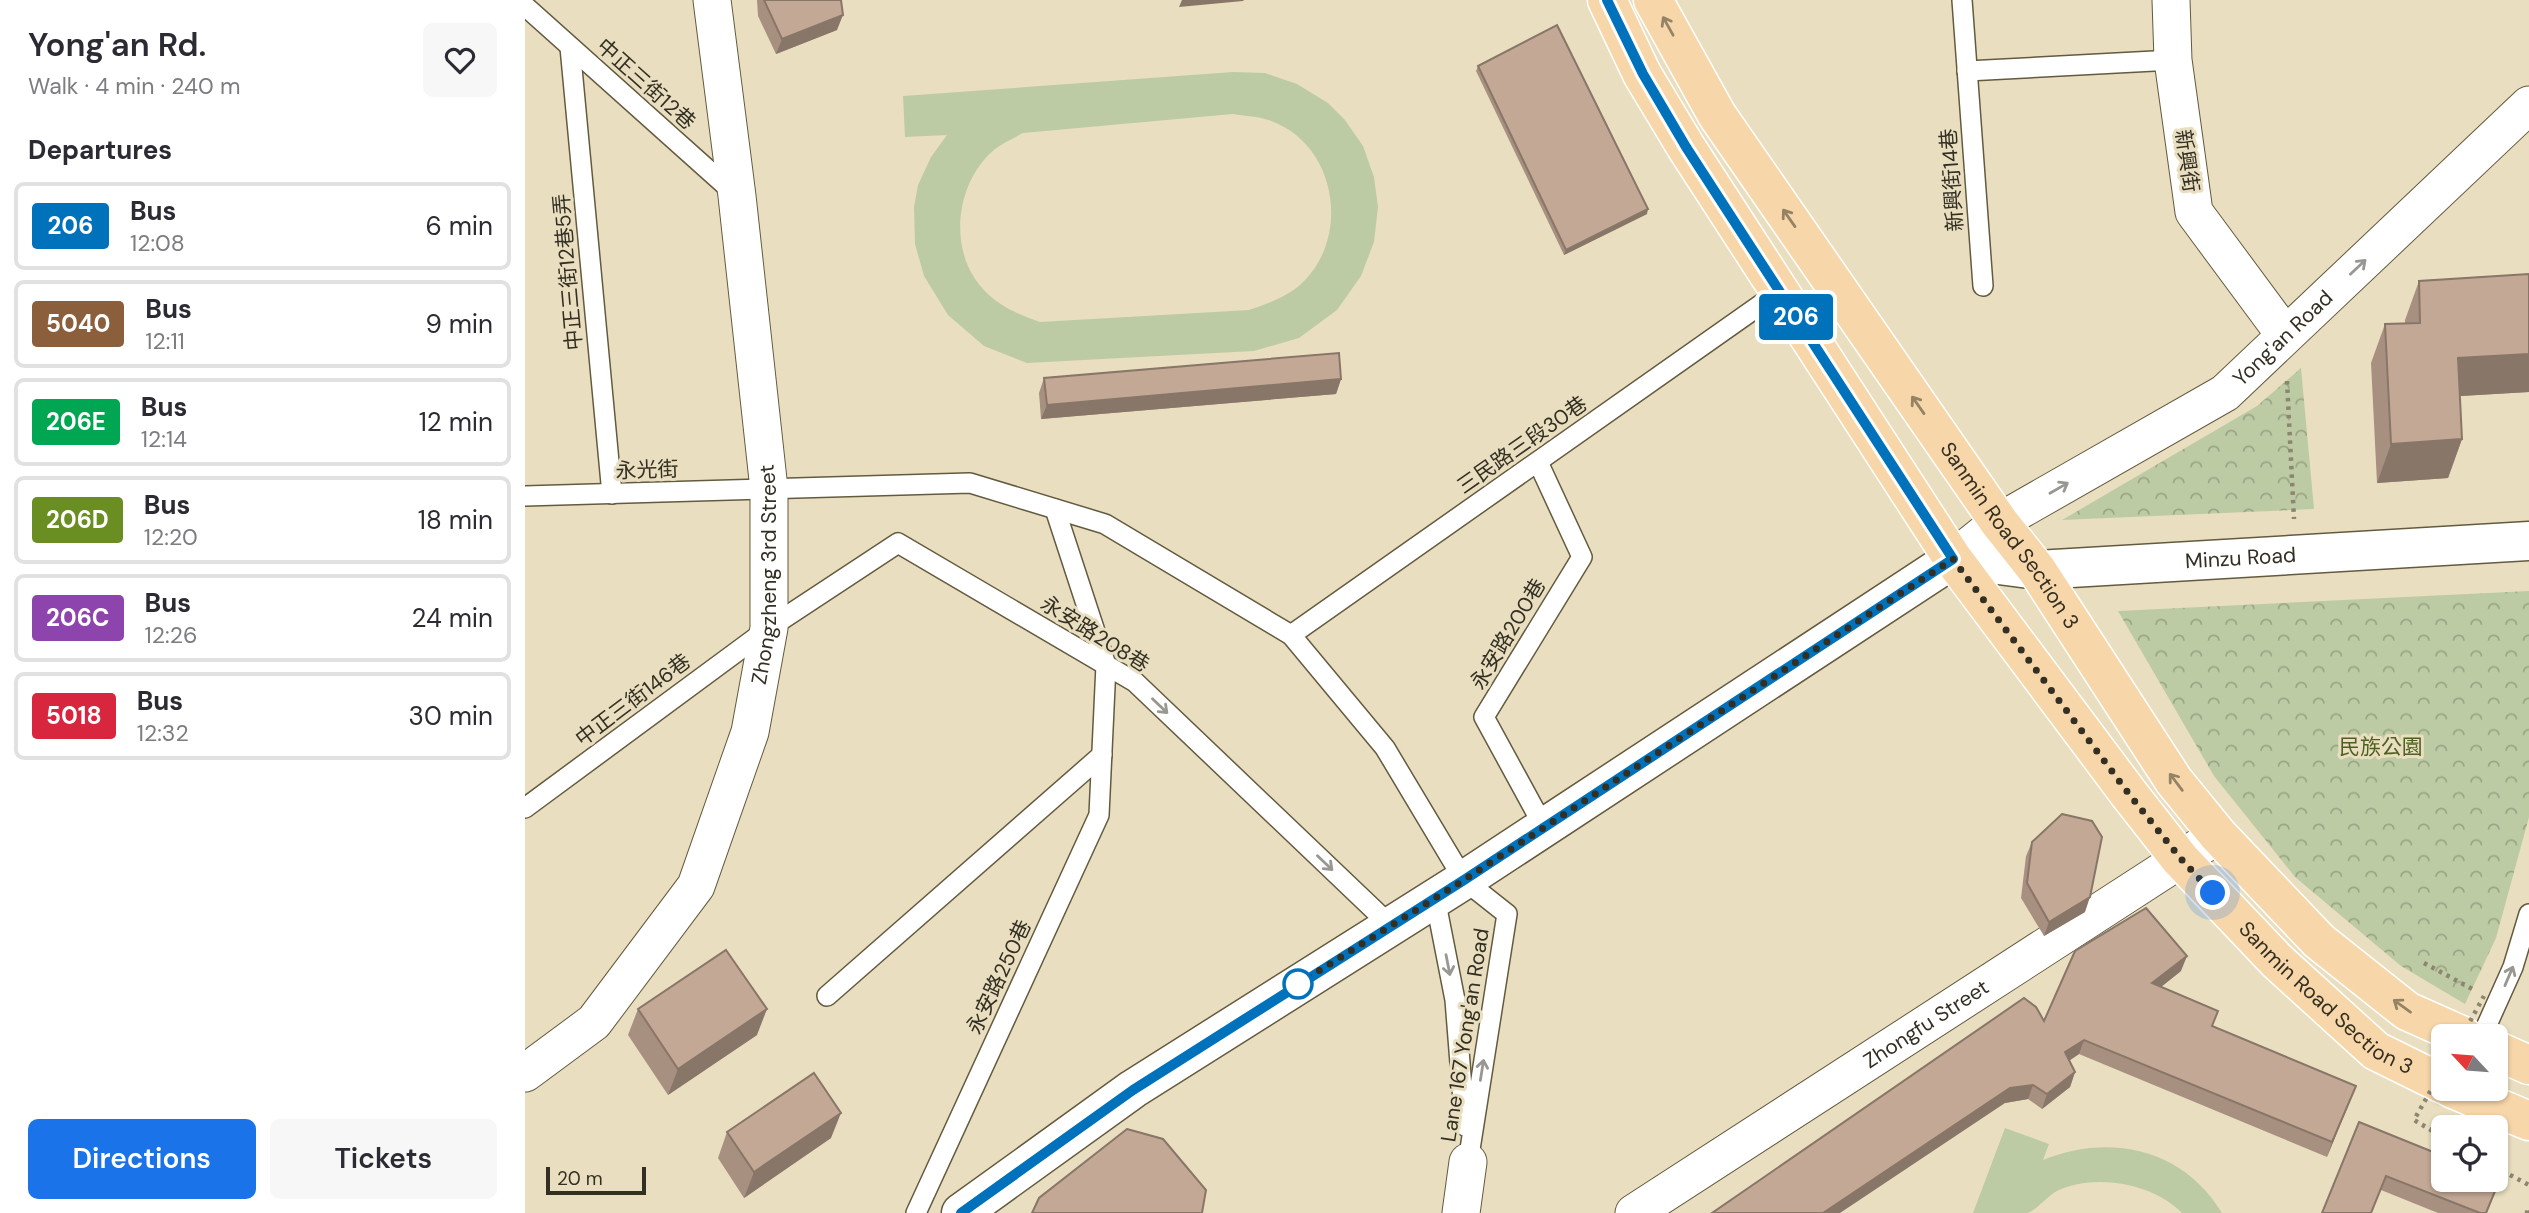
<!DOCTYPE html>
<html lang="en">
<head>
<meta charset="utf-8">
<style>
	:root { --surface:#fff; --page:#f7f7f7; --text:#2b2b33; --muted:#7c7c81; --line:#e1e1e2; --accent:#1a73e8 }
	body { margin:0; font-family:"DM Sans","Noto Sans TC",sans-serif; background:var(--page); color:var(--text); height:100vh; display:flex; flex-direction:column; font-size:26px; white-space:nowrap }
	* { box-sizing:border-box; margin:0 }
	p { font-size:23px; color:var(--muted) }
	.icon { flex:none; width:38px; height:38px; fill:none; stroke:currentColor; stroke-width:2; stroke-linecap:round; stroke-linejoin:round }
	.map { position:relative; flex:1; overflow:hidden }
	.details { display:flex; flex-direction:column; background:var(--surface); width:525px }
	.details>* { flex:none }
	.badge { padding:0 14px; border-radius:5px; font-size:24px; line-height:46px }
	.needle { width:46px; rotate:296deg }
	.tools { position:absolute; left:1906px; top:1024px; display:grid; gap:14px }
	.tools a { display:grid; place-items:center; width:77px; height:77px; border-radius:10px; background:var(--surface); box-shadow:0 2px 5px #0004; font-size:35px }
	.scale { position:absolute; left:21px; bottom:18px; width:100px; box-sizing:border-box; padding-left:7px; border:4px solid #332f23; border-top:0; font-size:19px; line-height:24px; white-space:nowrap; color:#332f23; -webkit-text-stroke:5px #e9dfc0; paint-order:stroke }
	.you { position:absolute; width:35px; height:35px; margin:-18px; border:5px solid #fff; border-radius:50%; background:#1a73e8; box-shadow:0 0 0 10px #1a73e833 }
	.map>.badge { position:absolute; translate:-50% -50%; box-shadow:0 0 0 4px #fff }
	h2 { padding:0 28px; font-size:26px; line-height:63px }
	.round { display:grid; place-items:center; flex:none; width:74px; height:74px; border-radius:10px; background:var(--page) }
	.head { display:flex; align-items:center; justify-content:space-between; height:119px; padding:0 28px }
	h1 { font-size:33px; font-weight:600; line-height:52px }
	.primary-button { display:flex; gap:14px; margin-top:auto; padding:14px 28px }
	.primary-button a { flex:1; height:80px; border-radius:10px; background:var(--accent); color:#fff; font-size:28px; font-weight:600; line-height:80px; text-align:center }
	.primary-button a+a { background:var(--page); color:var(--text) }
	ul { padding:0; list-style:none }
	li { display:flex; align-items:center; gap:21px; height:88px; margin:0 14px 10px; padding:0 14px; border:4px solid var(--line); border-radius:10px }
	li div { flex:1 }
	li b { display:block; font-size:26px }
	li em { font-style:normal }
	li .badge { min-width:77px; font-weight:700; text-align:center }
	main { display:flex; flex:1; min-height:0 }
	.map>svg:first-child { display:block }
	.park { fill:url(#park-crowns) }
	.garden { fill:#bdcba4; fill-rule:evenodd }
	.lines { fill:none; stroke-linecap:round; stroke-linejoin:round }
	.service-casing { stroke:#635a3f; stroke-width:22 }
	.minor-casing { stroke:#635a3f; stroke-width:39 }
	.secondary-casing { stroke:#635a3f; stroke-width:41 }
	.primary-casing { stroke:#fff; stroke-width:41 }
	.path { stroke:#8c8570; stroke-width:4.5; stroke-dasharray:3.5 5; stroke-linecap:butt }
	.service { stroke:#fff; stroke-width:19 }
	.minor { stroke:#fff; stroke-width:37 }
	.secondary { stroke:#fff; stroke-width:38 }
	.primary { stroke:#f7d7a9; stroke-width:38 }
	.path-bridge { stroke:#8c8570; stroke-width:4.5; stroke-dasharray:3.5 5; stroke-linecap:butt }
	.wall { fill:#a89080 }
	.shaded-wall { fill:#887668 }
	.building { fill:#c3a895; stroke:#887668; stroke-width:2 }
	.oneway { stroke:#958366 }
	.oneway2 { stroke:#999791 }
	.line-casing { stroke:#fff; stroke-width:16 }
	.line { stroke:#0072bc; stroke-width:10 }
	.walk { stroke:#332f23; stroke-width:7; stroke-dasharray:0 12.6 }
	.stop-dot { fill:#fff; stroke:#0072bc; stroke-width:3.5 }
	.labels { text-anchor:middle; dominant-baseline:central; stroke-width:6; stroke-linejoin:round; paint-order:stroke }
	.street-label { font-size:21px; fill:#332f23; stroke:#e9dfc0 }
	.park-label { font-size:21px; fill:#4d6021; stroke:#e9dfc0 }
</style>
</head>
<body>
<main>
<section class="details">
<div class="head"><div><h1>Yong'an Rd.</h1><p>Walk · 4 min · 240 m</p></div><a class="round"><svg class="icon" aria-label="heart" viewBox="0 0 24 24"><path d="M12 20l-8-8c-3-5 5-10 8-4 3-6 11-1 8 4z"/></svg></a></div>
<h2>Departures</h2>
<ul>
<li><span class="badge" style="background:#0072bc;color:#fff">206</span><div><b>Bus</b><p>12:08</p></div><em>6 min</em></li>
<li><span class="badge" style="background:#8b5e3c;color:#fff">5040</span><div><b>Bus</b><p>12:11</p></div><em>9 min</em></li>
<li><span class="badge" style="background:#00a651;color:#fff">206E</span><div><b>Bus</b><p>12:14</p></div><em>12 min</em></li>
<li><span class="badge" style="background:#6b8e23;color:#fff">206D</span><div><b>Bus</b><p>12:20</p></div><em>18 min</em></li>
<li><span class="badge" style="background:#8e44ad;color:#fff">206C</span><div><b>Bus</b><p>12:26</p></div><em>24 min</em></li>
<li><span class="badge" style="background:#d7263d;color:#fff">5018</span><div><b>Bus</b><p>12:32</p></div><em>30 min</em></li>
</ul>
<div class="primary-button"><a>Directions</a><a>Tickets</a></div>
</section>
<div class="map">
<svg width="2004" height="1213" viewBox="0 0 2004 1213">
	<defs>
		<pattern id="park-crowns" width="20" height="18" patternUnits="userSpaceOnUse" patternTransform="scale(1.75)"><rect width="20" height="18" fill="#bdcba4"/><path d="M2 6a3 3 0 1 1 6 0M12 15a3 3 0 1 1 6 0" fill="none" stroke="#9aa585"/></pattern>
	</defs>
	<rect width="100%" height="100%" fill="#e9dfc0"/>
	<!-- park -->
	<g class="park">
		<path d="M1776,368L1789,509L1537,520L1732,406Z"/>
		<path d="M2004,591V817L1971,938L1940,1004L1876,966L1770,877L1689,776L1593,611Z"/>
	</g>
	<!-- garden -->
	<g class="garden">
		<path d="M708,72L740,73L772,84L803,103L820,120L838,146L849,177L853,207L849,242L836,276L812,310L774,338L729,351L502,363L459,346L423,315L399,276L390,244L389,207L393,185L406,157L422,135L380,137L378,96ZM708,114C719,116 730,116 740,119C809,139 827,231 780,280C765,296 744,303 724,310L515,322C496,315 479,309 463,294C422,257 428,184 470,149C478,143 489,138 498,133Z"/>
		<path d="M1480,1128L1524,1144L1518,1160C1584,1133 1658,1148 1697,1213H1657C1628,1183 1569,1173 1532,1191C1522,1196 1511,1211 1502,1213C1485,1213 1464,1213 1448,1213Z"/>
	</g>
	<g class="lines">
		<!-- service casing -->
		<g class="service-casing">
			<g id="service">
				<path d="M1437,0L1458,286"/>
				<path d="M0,6L209,193"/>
				<path d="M45,47L87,494"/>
				<path d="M1442,71L1648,60"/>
				<path d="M1013,462L1057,557L959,717L1019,827"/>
				<path d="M0,496L445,483L580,524L766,635L860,748L939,880L982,914L943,1162"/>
				<path d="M766,635L1255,291"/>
				<path d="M0,808L244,628L373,543L610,682L866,926"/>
				<path d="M910,898L930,1000L940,1126"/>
				<path d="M302,996L577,755"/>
				<path d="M1957,1036L1988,967L2004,914"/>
				<path d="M391,1213L574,815L581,665L530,509"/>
			</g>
		</g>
		<!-- minor casing -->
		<g class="minor-casing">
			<g id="minor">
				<path d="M1646,0L1648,60L1669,212L1760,335"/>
				<path id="s1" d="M1428,559L1474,522L1700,393L2004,105"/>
				<path id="s2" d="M0,1073L69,1022L171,886L225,732L244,628V489L212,196L187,0"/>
				<path d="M936,1213L943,1162"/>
				<path id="s3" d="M1109,1213L1693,835"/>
			</g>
		</g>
		<!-- secondary casing -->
		<g class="secondary-casing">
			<g id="secondary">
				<path id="s4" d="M436,1213L608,1089L939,880L1428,559L1512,570L2004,541"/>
			</g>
		</g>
		<!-- primary casing -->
		<g class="primary-casing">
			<g id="primary">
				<path id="s5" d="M1082,0L1117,74L1161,147L1428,559L1604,794L1655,859L1752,961L1851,1051L1918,1084"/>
				<path id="s6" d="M1128,0L1192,115L1474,522L1512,570L1649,781L1693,835L1794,941L1882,1011L1938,1036"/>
				<path d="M1970,1050L2004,1065"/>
				<path d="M1926,1088L2004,1121"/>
			</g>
		</g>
		<!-- path -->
		<g class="path">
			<path d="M1762,381L1769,519"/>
			<path d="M1899,963L1951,991"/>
			<path d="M1970,1167L2004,1185"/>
			<path d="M2004,1213L2002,1212L2004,1206"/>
		</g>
		<!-- service -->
		<use href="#service" class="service"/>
		<!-- minor -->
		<use href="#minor" class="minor"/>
		<!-- secondary -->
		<use href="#secondary" class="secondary"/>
		<!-- primary -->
		<use href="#primary" class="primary"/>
		<!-- path-bridge -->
		<g class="path-bridge">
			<path d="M1937,1036L1959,996"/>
			<path d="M1918,1069L1889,1120L1918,1137"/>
		</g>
	</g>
	<!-- wall -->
	<g class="wall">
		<path d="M232,0H316L312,30L251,54L233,16Z"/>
		<path d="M953,66L1122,214L1039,255L951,71Z"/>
		<path d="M2004,274V392L1935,396L1937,439L1923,478L1852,483L1846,363L1860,324L1880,323V320L1894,281Z"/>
		<path d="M519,378L816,379L811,394L516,419L514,393Z"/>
		<path d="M1507,842L1560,912L1519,936L1496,898L1501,856Z"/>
		<path d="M1656,971L1636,987L1687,1026L1831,1086L1802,1157L1554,1054L1544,1061L1550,1072L1545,1087L1517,1109L1503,1099L1480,1103L1519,1021Z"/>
		<path d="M113,1009L232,1035L143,1095L103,1035Z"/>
		<path d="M1834,1122L1975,1179L1962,1213H1913L1856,1190Z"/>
		<path d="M202,1132L306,1138L219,1198L193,1158Z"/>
	</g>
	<!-- shaded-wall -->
	<g class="shaded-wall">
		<path d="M657,0H719L718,1L654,7Z"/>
		<path d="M318,15L312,30L251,54L257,39Z"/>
		<path d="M1123,209L1122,214L1039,255L1041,250Z"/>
		<path d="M2004,354V392L1919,397L1933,358Z"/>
		<path d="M816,379L811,394L516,419L522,405Z"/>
		<path d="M1937,439L1923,478L1852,483L1866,444Z"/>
		<path d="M1565,897L1560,912L1519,936L1524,922Z"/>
		<path d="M1662,956L1656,971L1622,998L1627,983Z"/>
		<path d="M242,1009L232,1035L143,1095L153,1069Z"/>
		<path d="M1559,1040L1554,1054L1534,1067L1540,1052Z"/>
		<path d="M1550,1072L1545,1087L1517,1109L1522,1094Z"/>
		<path d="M1508,1085L1503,1099L1480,1103L1315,1213H1298L1485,1088Z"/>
		<path d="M1831,1086L1825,1101L1802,1157L1807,1142Z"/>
		<path d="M316,1113L306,1138L219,1198L229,1172Z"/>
	</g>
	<!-- building -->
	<g class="building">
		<path d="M239,0H316L318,15L257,39Z"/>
		<path d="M1032,25L1123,209L1041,250L953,66Z"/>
		<path d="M2004,274V354L1933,358L1937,439L1866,444L1860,324L1895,323L1894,281Z"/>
		<path d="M814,353L816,379L522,405L519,378Z"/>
		<path d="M1537,814L1567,821L1577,837L1565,897L1524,922L1502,883L1507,842Z"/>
		<path d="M1621,908L1662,956L1627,983L1693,1011L1687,1026L1831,1086L1807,1142L1559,1040L1540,1052L1550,1072L1522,1094L1508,1085L1485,1088L1298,1213H1187L1499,998L1511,1007L1519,1021L1550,951Z"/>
		<path d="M201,950L242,1009L153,1069L113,1009Z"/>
		<path d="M289,1073L316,1113L229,1172L202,1132Z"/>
		<path d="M1834,1122L1918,1156V1180H1970V1177L1975,1179L1961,1213H1955L1861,1176L1846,1213H1797Z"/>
		<path d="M602,1129L638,1139L681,1190L677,1213H507L514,1198Z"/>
	</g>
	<!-- one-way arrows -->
	<defs><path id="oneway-shaft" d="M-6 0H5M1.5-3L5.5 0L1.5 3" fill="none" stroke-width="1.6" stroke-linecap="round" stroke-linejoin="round" transform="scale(1.75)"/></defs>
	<g class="oneway">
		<use href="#oneway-shaft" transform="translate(1143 26) rotate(-119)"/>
		<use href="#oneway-shaft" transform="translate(1264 218) rotate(-125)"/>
		<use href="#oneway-shaft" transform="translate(1393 405) rotate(-125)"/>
		<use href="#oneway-shaft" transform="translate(1651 782) rotate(-127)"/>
		<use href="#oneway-shaft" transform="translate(1877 1006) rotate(-144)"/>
	</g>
	<g class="oneway2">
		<use href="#oneway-shaft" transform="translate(1833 267) rotate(-43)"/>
		<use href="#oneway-shaft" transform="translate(1534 488) rotate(-30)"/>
		<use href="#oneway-shaft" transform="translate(635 706) rotate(44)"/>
		<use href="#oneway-shaft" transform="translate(800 863) rotate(44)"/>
		<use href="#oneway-shaft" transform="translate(923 965) rotate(79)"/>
		<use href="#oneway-shaft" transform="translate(1984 976) rotate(-67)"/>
		<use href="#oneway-shaft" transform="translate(957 1070) rotate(-81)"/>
	</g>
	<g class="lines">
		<!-- line casing -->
		<g class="line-casing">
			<path id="line" d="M436,1213L608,1090L939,880L1428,559L1161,147L1118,74L1082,0"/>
		</g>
		<!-- line -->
		<use href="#line" class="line"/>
		<!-- walk -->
		<path class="walk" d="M773,984L939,880L1428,559L1604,794L1656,859L1688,893"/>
	</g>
	<!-- markers -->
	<circle class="stop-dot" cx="773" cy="984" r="14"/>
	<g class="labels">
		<!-- street labels -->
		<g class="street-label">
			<text transform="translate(121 84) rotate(42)">中正三街12巷</text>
			<text transform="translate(1662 161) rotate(82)">新興街</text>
			<text transform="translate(1427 180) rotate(-94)">新興街14巷</text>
			<text transform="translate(43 272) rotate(-95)">中正三街12巷5弄</text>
			<text stroke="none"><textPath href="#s1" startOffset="399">Yong'an Road</textPath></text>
			<text transform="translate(997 445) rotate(-35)">三民路三段30巷</text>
			<text transform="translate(122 470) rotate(-2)">永光街</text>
			<text stroke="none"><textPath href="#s6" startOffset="644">Sanmin Road Section 3</textPath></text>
			<text stroke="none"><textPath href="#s4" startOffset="1477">Minzu Road</textPath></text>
			<text stroke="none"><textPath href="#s2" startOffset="578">Zhongzheng 3rd Street</textPath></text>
			<text transform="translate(570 634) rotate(32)">永安路208巷</text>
			<text transform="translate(983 634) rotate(-59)">永安路200巷</text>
			<text transform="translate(108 700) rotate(-37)">中正三街146巷</text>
			<text transform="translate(474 977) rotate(-65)">永安路250巷</text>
			<text stroke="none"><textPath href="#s5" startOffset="1237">Sanmin Road Section 3</textPath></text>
			<text stroke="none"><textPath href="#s3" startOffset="348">Zhongfu Street</textPath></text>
			<text transform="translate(940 1035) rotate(-81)">Lane 167 Yong'an Road</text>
		</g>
		<!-- park labels -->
		<g class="park-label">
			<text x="1856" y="747">民族公園</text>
		</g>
	</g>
</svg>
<div class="tools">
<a><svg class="needle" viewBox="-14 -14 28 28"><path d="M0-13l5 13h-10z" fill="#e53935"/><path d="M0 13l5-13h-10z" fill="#7c7c81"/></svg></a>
<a><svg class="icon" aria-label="locate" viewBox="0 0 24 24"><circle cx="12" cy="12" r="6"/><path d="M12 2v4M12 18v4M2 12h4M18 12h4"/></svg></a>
</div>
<div class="scale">20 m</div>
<div class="you" style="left:1688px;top:893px"></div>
<b class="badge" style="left:1271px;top:317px;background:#0072bc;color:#fff">206</b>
</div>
</main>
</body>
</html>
